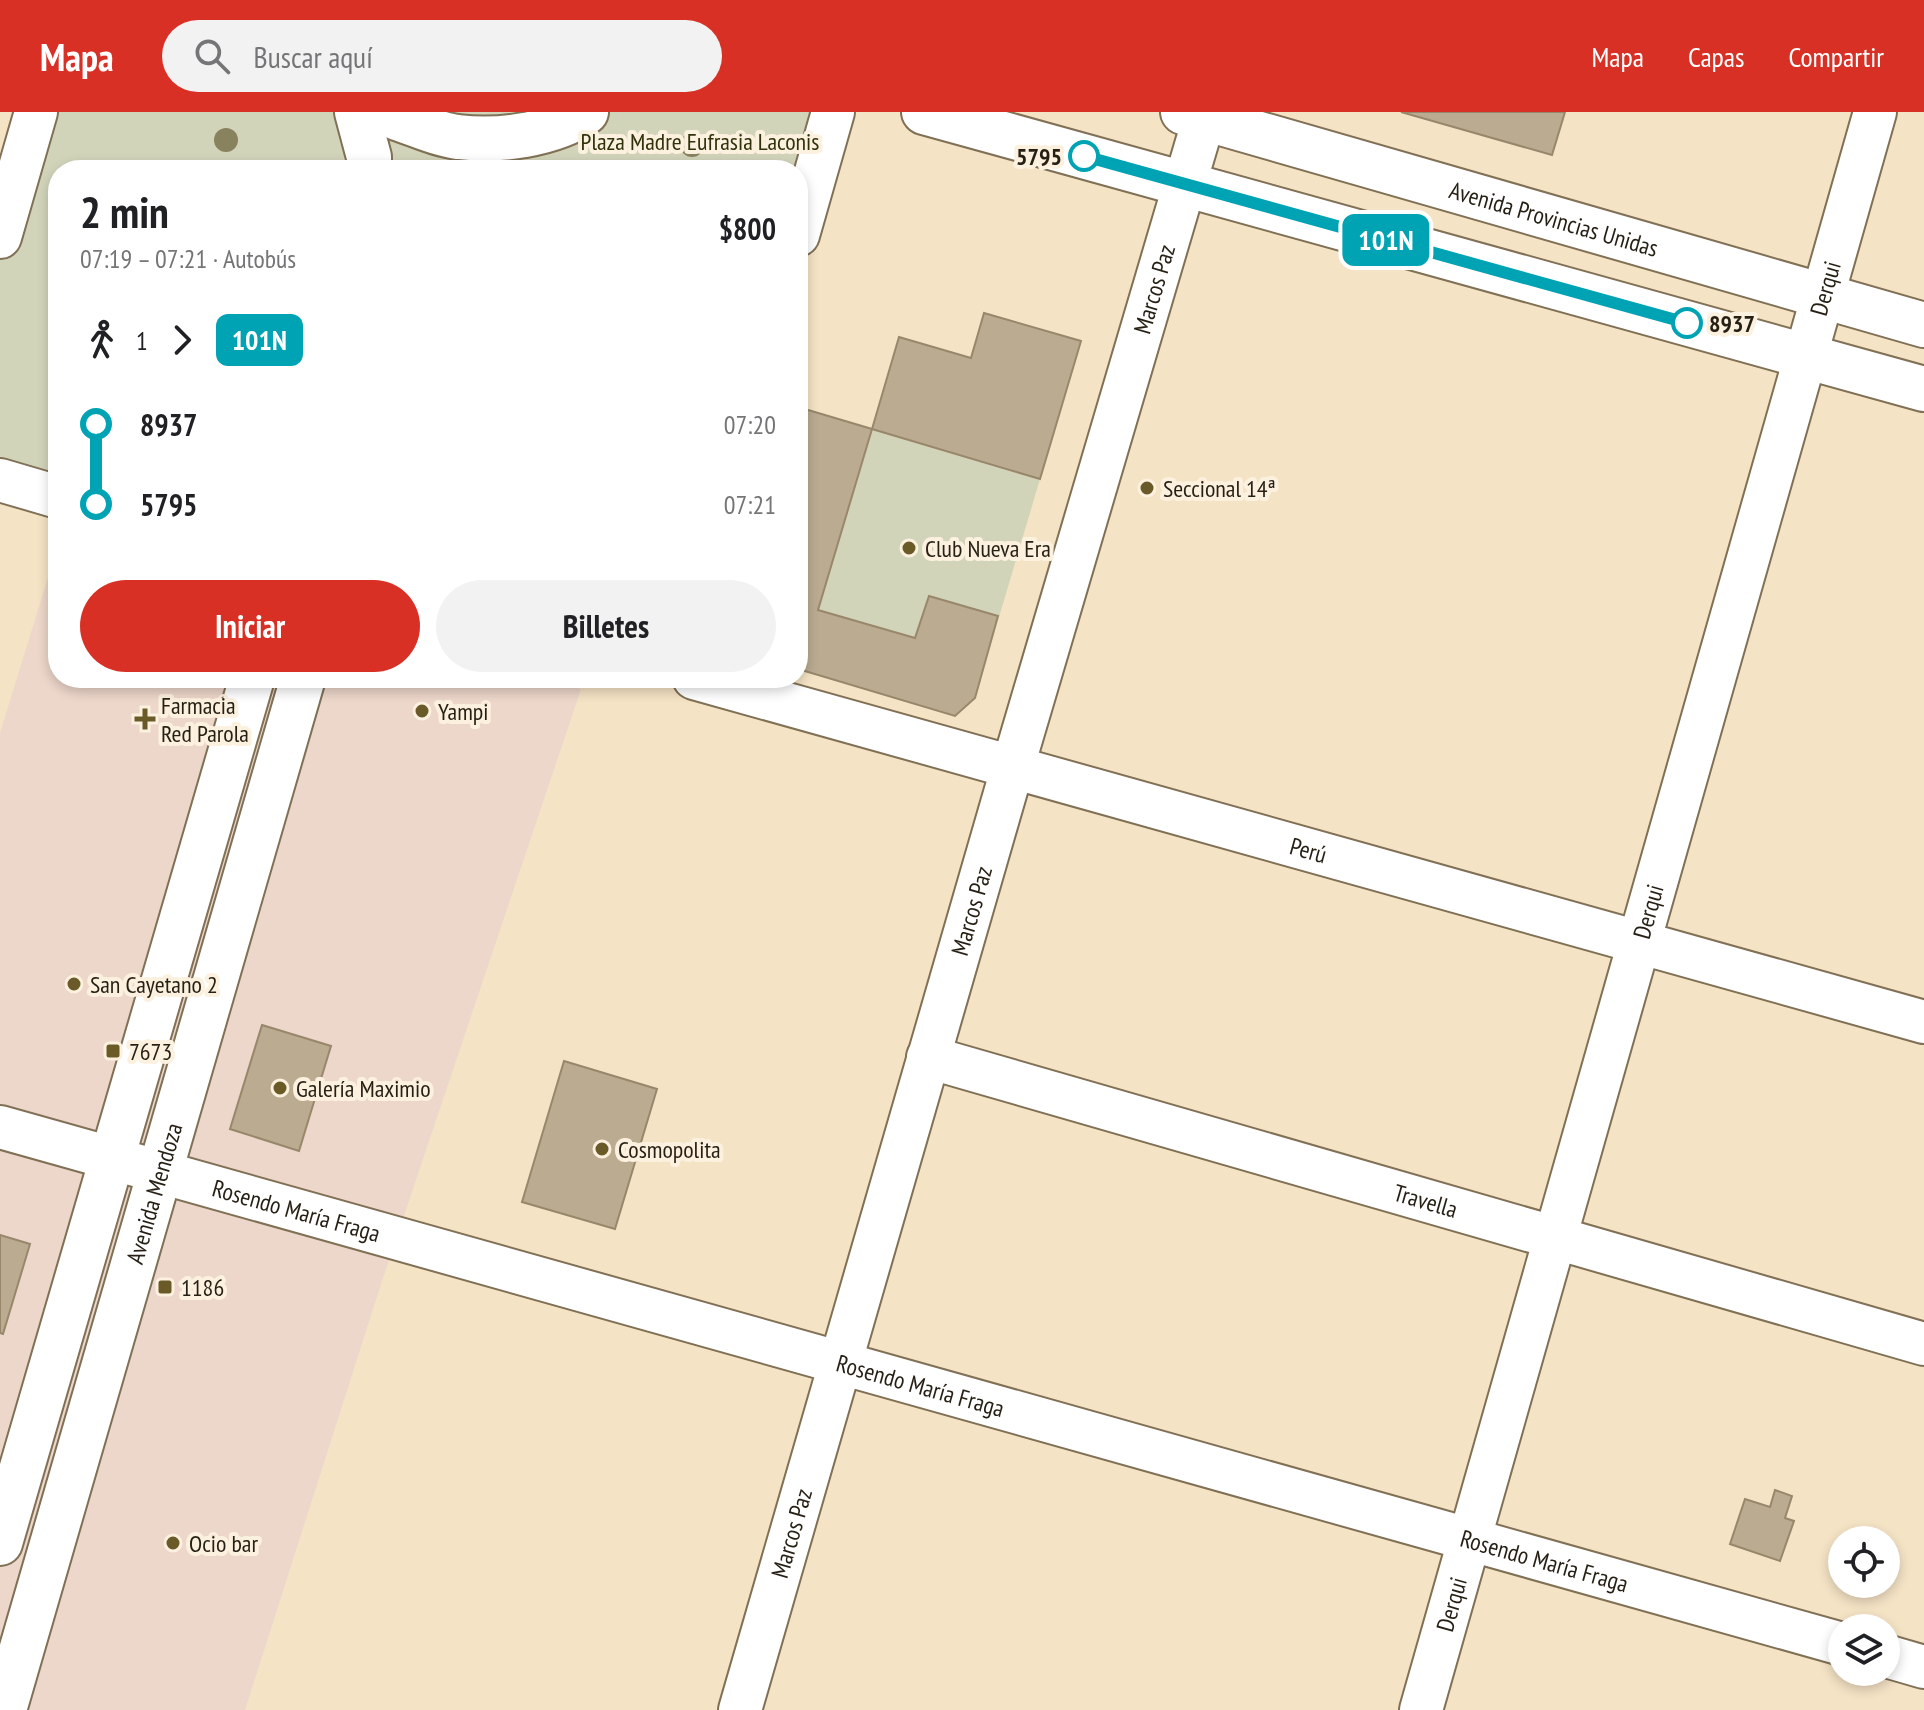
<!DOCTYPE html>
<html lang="es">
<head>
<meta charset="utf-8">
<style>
	:root { --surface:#fff; --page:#f2f2f2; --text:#202124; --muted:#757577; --accent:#d93025 }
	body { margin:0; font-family:"PT Sans Narrow",sans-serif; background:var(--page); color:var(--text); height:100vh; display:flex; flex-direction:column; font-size:30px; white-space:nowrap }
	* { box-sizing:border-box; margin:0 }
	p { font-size:26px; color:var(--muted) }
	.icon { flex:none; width:44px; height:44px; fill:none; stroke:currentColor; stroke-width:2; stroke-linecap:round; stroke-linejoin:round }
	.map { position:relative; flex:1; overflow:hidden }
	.side { position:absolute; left:48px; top:48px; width:760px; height:528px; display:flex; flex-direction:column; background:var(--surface); border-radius:32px; box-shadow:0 4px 12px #0003 }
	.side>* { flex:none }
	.badge { padding:0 16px; border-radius:12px; font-size:28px; line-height:52px }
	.controls { position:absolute; left:1828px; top:1414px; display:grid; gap:16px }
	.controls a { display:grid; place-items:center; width:72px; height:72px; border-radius:50%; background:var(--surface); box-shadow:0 4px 12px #0003; font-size:40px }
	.map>.badge { position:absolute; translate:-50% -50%; box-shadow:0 0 0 4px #fff }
	.legs { display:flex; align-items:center; gap:12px; height:88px; padding:0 32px; font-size:26px }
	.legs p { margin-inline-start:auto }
	.head { display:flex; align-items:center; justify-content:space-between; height:136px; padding:0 32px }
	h1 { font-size:44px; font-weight:800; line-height:60px }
	.primary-button { display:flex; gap:16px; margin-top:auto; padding:16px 32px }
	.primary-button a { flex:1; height:92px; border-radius:48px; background:var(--accent); color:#fff; font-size:32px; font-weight:800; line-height:92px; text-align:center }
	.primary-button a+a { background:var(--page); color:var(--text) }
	ul { padding:0 32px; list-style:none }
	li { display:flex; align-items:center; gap:28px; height:80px; font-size:30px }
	li i { display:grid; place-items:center; width:12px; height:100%; margin:0 10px; background:currentColor }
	li i::after { content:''; width:20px; height:20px; margin:-10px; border:6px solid; border-radius:50%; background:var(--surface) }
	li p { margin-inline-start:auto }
	li:first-child i { background:linear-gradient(#0000 50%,currentColor 0) }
	li:last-child i { background:linear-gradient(currentColor 50%,#0000 0) }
	header { display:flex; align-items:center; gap:48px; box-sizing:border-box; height:112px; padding:0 40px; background:var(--accent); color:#fff }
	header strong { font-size:38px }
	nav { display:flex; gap:44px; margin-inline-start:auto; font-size:28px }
	.search { width:560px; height:72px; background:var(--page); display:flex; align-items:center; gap:20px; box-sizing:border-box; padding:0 28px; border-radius:44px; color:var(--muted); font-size:30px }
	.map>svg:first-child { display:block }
	.commercial { fill:#edd6ca }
	.green { fill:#d2d4ba }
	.building { fill:#bbab91; stroke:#98876b; stroke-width:2 }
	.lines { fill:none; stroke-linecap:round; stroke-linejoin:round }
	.minor-casing { stroke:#807055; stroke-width:46 }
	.secondary-casing { stroke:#807055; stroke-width:48 }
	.minor { stroke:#fff; stroke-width:42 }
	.secondary { stroke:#fff; stroke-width:44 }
	.tree { fill:#89825f }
	.line-1-casing { stroke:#fff; stroke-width:18 }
	.line-1 { stroke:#00a3b4; stroke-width:12 }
	.stop-1-dot { fill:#fff; stroke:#00a3b4; stroke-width:4 }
	.poi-dot { fill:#695a28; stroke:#fcf1df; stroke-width:3 }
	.labels { text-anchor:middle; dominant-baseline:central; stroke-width:8; stroke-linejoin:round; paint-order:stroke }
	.park-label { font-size:24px; fill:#30320b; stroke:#fcf1df }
	.stop-label { font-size:24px; font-weight:bold; fill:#261f14; stroke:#fcf1df; text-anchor:end }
	.street-label { font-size:24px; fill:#261f14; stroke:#fcf1df }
	.poi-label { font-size:24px; fill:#261f14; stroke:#fcf1df; text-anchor:start }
</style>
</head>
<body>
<header>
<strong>Mapa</strong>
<div class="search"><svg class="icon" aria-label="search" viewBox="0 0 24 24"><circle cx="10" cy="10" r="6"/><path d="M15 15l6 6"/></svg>Buscar aquí</div>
<nav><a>Mapa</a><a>Capas</a><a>Compartir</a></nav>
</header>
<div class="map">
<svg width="1924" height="1598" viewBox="0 0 1924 1598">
	<rect width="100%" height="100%" fill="#f5e3c5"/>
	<!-- commercial -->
	<path class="commercial" d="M58,433V566H539L581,577L382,1169L245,1598H0V621Z"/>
	<!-- green -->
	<g class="green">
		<path d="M36,0H833L798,58H58V385L0,368V125Z"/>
		<path d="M984,201L1081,229L975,586L955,604L798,557V295L872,317L899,225L970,246Z"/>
	</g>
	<!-- building -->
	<g class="building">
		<path d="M1401,0H1565L1552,43Z"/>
		<path d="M984,201L1081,229L1040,367L872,317L899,225L971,246Z"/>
		<path d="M798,295L872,317L818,498L915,526L929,484L998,504L975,586L955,604L798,557Z"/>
		<path d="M262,913L331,934L299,1039L230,1017Z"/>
		<path d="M564,949L657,977L615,1117L522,1090Z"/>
		<path d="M0,1123L30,1132L3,1222L0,1221Z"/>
		<path d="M1775,1378L1792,1384L1785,1406L1794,1409L1780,1449L1730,1432L1745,1387L1770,1395Z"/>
	</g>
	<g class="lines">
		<!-- minor casing -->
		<g class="minor-casing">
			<g id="minor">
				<path d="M798,123L833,0"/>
				<path d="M0,125L36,0"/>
				<path d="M0,368L58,385"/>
				<path id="s1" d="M694,566L1924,910"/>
				<path id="s2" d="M928,945L1924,1232"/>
				<path id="s3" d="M0,1015L1842,1532"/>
				<path d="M1886,1544L1924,1555"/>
				<path id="s4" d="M740,1598L1013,654L1206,0"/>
				<path id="s5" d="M1421,1598L1875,0"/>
			</g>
		</g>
		<!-- secondary casing -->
		<g class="secondary-casing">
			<g id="secondary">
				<path d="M357,0L369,45V58"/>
				<path d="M389,0L397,6C416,12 438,23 458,25C498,30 553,23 586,0"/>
				<path d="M924,0L1924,277"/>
				<path id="s6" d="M1183,0L1924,213"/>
				<path d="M0,1431L252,566"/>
				<path id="s7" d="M4,1598L303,566"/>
			</g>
		</g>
		<!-- minor -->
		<use href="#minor" class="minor"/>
		<!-- secondary -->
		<use href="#secondary" class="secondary"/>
	</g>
	<!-- trees -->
	<g class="tree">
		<circle cx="226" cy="28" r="12"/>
		<circle cx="692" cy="33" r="12"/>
	</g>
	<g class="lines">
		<!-- line-1 casing -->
		<g class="line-1-casing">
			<path id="line-1" d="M1084,44L1687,211"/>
		</g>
		<!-- line-1 -->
		<use href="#line-1" class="line-1"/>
	</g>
	<!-- markers -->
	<g class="stop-1-dot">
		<circle cx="1084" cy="44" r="14"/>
		<circle cx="1687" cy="211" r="14"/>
	</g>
	<g class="poi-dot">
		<circle cx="1147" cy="376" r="8"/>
		<circle cx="909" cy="436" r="8"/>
		<circle cx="422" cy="599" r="8"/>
		<path d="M141 595h8v8h8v8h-8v8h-8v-8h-8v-8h8z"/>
		<circle cx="74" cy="872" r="8"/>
		<rect x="105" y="931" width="16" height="16" rx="4"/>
		<circle cx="280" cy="976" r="8"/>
		<circle cx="602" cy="1037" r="8"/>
		<rect x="157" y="1167" width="16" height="16" rx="4"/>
		<circle cx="173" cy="1431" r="8"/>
	</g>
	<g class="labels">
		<!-- park labels -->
		<g class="park-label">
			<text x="700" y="29">Plaza Madre Eufrasia Laconis</text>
		</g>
		<!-- stop labels -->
		<g class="stop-label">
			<text x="1062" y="44">5795</text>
			<text x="1709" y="211" text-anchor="start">8937</text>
		</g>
		<!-- street labels -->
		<g class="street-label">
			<text stroke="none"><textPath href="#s6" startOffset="386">Avenida Provincias Unidas</textPath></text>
			<text stroke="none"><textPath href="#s5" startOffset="1478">Derqui</textPath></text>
			<text stroke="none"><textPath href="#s4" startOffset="1480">Marcos Paz</textPath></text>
			<text stroke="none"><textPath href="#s1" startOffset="638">Perú</textPath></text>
			<text stroke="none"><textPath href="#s4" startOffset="832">Marcos Paz</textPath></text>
			<text stroke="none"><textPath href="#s5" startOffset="830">Derqui</textPath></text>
			<text stroke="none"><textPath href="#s7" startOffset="538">Avenida Mendoza</textPath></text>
			<text stroke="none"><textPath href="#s2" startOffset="518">Travella</textPath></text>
			<text stroke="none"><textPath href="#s3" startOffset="308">Rosendo María Fraga</textPath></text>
			<text stroke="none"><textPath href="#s3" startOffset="956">Rosendo María Fraga</textPath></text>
			<text stroke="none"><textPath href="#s4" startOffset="184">Marcos Paz</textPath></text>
			<text stroke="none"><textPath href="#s3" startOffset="1604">Rosendo María Fraga</textPath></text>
			<text stroke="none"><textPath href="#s5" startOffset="110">Derqui</textPath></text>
		</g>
		<!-- poi labels -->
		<g class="poi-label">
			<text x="1163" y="376">Seccional 14ª</text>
			<text x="925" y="436">Club Nueva Era</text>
			<text x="161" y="593">Farmacia<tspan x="161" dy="28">Red Parola</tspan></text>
			<text x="438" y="599">Yampi</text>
			<text x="90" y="872">San Cayetano 2</text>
			<text x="129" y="939">7673</text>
			<text x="296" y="976">Galería Maximio</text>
			<text x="618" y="1037">Cosmopolita</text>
			<text x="181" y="1175">1186</text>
			<text x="189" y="1431">Ocio bar</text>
		</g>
	</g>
</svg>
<div class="controls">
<a><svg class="icon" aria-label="locate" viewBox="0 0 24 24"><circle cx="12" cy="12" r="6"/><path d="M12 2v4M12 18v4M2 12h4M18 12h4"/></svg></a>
<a><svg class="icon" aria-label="layers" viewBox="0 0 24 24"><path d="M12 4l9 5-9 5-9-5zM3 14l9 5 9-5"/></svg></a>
</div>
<b class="badge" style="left:1386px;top:128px;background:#00a3b4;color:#fff">101N</b>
<section class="side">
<div class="head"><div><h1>2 min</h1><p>07:19 – 07:21 · Autobús</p></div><b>$800</b></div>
<div class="legs"><svg class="icon" aria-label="walk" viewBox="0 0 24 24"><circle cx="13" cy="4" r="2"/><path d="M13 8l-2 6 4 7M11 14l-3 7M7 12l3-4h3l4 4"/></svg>1<svg class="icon" aria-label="forward" viewBox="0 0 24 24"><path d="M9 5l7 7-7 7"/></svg><b class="badge" style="background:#00a3b4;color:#fff">101N</b></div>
<ul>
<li><i style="color:#00a3b4"></i><b>8937</b><p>07:20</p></li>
<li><i style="color:#00a3b4"></i><b>5795</b><p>07:21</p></li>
</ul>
<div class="primary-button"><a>Iniciar</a><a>Billetes</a></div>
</section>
</div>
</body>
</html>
